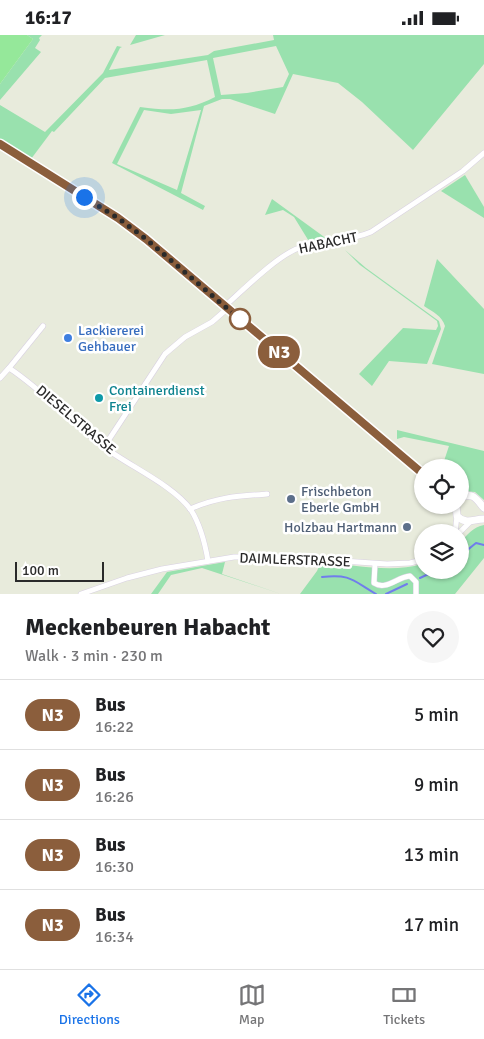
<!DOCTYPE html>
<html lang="en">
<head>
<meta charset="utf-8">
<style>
	:root { --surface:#fff; --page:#f6f6f6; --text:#202124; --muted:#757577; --line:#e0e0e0; --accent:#1a73e8 }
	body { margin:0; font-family:Signika,sans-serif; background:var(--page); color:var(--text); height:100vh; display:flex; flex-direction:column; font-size:19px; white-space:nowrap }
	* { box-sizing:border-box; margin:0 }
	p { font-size:16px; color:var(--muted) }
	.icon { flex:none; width:28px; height:28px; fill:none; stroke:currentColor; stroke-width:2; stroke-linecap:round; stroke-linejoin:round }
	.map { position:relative; height:559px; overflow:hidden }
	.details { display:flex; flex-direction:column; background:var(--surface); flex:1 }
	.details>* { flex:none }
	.badge { padding:0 10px; border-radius:16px; font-size:18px; line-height:32px }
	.controls { position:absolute; left:414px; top:424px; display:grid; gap:10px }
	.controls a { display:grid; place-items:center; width:55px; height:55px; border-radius:50%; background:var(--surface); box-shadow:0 1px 4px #0004; font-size:25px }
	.scale { position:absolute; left:15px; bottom:12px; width:89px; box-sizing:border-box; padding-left:5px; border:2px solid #2a2a2a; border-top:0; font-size:14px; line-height:18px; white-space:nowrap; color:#2a2a2a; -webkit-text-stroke:4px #fff; paint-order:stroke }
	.you { position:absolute; width:25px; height:25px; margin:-12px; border:4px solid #fff; border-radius:50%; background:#1a73e8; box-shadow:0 0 0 8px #1a73e833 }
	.map>.badge { position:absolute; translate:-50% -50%; box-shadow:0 0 0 2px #fff }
	.round { display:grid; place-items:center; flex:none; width:52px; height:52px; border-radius:26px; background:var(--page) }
	.head { display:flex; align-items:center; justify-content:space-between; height:85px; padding:0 25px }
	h1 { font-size:24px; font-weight:700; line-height:38px }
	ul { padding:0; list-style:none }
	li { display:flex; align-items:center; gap:15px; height:70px; padding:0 25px; border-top:1px solid var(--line) }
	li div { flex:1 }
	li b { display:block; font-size:19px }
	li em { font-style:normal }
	li .badge { min-width:55px; font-weight:700; text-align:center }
	.status { display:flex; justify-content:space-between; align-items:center; height:35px; padding:0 25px; background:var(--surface); direction:ltr }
	.status svg { height:14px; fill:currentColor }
	.dock { display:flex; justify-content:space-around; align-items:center; height:70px; border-top:1px solid var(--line); background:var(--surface); font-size:14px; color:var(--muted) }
	.dock a { display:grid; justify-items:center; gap:2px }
	.dock .selected { color:var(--accent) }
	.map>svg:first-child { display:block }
	.green { fill:#99e1ae; fill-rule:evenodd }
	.pitch { fill:#95e89a }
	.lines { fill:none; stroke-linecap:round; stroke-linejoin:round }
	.stream { stroke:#707dec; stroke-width:2 }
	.minor-casing { stroke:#d9d1e2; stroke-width:6 }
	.secondary-casing { stroke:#d9d1e2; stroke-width:8 }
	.minor { stroke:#fff; stroke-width:5 }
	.secondary { stroke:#fff; stroke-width:7 }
	.line-casing { stroke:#fff; stroke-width:11 }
	.line { stroke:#8b5e3c; stroke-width:8 }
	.walk { stroke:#2a2a2a; stroke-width:5; stroke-dasharray:0 9 }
	.stop-dot { fill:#fff; stroke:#8b5e3c; stroke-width:2.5 }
	.shop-dot { fill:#3f7fe0; stroke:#fff; stroke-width:2 }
	.culture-dot { fill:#0f9aa8; stroke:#fff; stroke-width:2 }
	.service-dot { fill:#5c6f8a; stroke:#fff; stroke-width:2 }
	.labels { text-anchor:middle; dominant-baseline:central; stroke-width:5; stroke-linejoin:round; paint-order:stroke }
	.street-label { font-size:14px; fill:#2a2a2a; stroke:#fff }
	.shop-label { font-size:14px; fill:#366cbe; stroke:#fff; text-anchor:start }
	.culture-label { font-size:14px; fill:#0d838f; stroke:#fff; text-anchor:start }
	.service-label { font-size:14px; fill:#4e5e75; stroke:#fff; text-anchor:start }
</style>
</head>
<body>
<div class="status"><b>16:17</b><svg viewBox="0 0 49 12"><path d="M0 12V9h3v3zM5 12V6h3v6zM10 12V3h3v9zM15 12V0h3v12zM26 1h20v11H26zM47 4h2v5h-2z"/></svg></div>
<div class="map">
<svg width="484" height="559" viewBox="0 0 484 559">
	<rect width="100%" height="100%" fill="#e8ebdc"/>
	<!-- green -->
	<g class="green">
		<path d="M27,0H42L39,3L40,5L35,13L41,17L0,65V49L33,4Z"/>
		<path d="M136,0H165L130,10Z"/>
		<path d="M273,0H484V29L413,115L362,67L338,48L293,39L275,79L230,64H222L204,71L181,158L205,171L203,175L112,128L140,72C171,76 187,76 215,62L207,25L105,43L54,97L52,96L31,124L0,104V70L45,97L103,38L117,11L122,12L120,13L109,35L208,20L214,16L274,5ZM276,11L289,39L283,52L247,58L221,60L213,23ZM201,75L177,155L117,129L144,75L171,79Z"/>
		<path d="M465,140L484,172V183L441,156Z"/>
		<path d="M272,164L327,204L310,208L294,182L283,175L265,180Z"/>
		<path d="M345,215L366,233L439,286L441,294L427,329L389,326L372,351L359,339L403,293L436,295L438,291L437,286L360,230Z"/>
		<path d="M437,224L484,274V339L432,329L445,291C442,281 433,277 424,271Z"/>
		<path d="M397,395L484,416V465L475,457L460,456V432H442L449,411L404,402L397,404Z"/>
		<path d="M484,490V523L455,559H300L317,536L321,527C352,530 393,538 422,529V535H460V508C467,500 473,492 484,490Z"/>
		<path d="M225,527L222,539L281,559L202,533L171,540L158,559H151L167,537Z"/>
	</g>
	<!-- pitch -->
	<path class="pitch" d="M0,0H27L33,4L0,49Z"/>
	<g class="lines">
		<!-- stream -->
		<g class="stream">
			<path d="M460,521L476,508L484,510"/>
			<path d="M322,542C351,539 352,545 376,559"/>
			<path d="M420,543L437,535"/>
			<path d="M386,559L407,549"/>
		</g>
		<!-- minor casing -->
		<g class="minor-casing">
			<g id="minor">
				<path d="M225,271C243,255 278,220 299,213C323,205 348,207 371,197L463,136L484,118"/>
				<path d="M9,333L43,291"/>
				<path d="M0,343L9,333C44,356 71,387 104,412C129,431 173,450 191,475C201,491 205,508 208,526"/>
				<path d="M104,412L165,319L185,302L212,287L228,273"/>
				<path d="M190,474C218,462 237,461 267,459"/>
				<path d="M455,498L457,481"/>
				<path d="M459,498L470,487"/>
				<path d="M375,529L374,548C386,556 397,542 410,541L416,547V559"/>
				<path d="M81,559L127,543L162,534L234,522H284L387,529L410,528L422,525"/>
			</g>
		</g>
		<!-- secondary casing -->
		<g class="secondary-casing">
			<g id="secondary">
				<path d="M0,109L118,183L146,204L422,438"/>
				<path d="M460,463C473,456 477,465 484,473"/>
				<path d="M456,470L457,481C466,490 473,484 484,484"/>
			</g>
		</g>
		<!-- minor -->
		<use href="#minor" class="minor"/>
		<!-- secondary -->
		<use href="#secondary" class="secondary"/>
	</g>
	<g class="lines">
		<!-- line casing -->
		<g class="line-casing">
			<path id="line" d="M0,109L118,183L146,204L422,438"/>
		</g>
		<!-- line -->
		<use href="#line" class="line"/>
		<!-- walk -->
		<path class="walk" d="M84,162L118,183L146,204L242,286L240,284"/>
	</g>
	<!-- markers -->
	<circle class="stop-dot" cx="240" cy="284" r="10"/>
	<circle class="shop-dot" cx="68" cy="303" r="5"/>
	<circle class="culture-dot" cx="99" cy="363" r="5"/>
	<g class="service-dot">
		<circle cx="291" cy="464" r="5"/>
		<circle cx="407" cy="492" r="5"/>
	</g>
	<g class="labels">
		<!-- street labels -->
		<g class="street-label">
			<text transform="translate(328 208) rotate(-12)">HABACHT</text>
			<text transform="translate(76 385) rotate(40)">DIESELSTRASSE</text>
			<text transform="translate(295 525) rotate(2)">DAIMLERSTRASSE</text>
		</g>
		<!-- shop labels -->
		<g class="shop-label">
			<text x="78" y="295">Lackiererei<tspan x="78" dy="16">Gehbauer</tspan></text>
		</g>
		<!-- culture labels -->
		<g class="culture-label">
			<text x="109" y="355">Containerdienst<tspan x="109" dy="16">Frei</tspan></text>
		</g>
		<!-- service labels -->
		<g class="service-label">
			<text x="301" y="456">Frischbeton<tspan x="301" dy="16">Eberle GmbH</tspan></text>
			<text x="397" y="492" text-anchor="end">Holzbau Hartmann</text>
		</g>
	</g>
</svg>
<div class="controls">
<a><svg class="icon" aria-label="locate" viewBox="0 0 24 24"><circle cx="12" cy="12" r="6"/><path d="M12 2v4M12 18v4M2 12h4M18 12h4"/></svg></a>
<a><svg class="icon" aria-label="layers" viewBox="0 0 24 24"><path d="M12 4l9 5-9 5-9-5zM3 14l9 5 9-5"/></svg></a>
</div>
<div class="scale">100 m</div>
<div class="you" style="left:84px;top:162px"></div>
<b class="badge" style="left:279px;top:317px;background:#8b5e3c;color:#fff">N3</b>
</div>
<section class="details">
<div class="head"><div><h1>Meckenbeuren Habacht</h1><p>Walk · 3 min · 230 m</p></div><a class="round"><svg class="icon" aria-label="heart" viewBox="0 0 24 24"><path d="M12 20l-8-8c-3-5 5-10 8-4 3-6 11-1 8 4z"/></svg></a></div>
<ul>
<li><span class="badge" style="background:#8b5e3c;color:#fff">N3</span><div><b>Bus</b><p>16:22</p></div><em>5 min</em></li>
<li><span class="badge" style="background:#8b5e3c;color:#fff">N3</span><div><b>Bus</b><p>16:26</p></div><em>9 min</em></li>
<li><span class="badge" style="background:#8b5e3c;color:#fff">N3</span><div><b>Bus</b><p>16:30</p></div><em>13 min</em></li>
<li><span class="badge" style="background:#8b5e3c;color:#fff">N3</span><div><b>Bus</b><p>16:34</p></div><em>17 min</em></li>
</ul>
</section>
<nav class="dock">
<a class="selected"><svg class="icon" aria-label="directions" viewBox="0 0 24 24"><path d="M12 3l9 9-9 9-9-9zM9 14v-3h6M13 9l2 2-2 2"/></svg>Directions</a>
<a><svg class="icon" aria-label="map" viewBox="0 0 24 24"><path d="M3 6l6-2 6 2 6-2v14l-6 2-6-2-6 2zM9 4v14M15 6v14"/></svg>Map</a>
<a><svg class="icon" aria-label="tickets" viewBox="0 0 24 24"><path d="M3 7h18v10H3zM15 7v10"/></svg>Tickets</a>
</nav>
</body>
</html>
